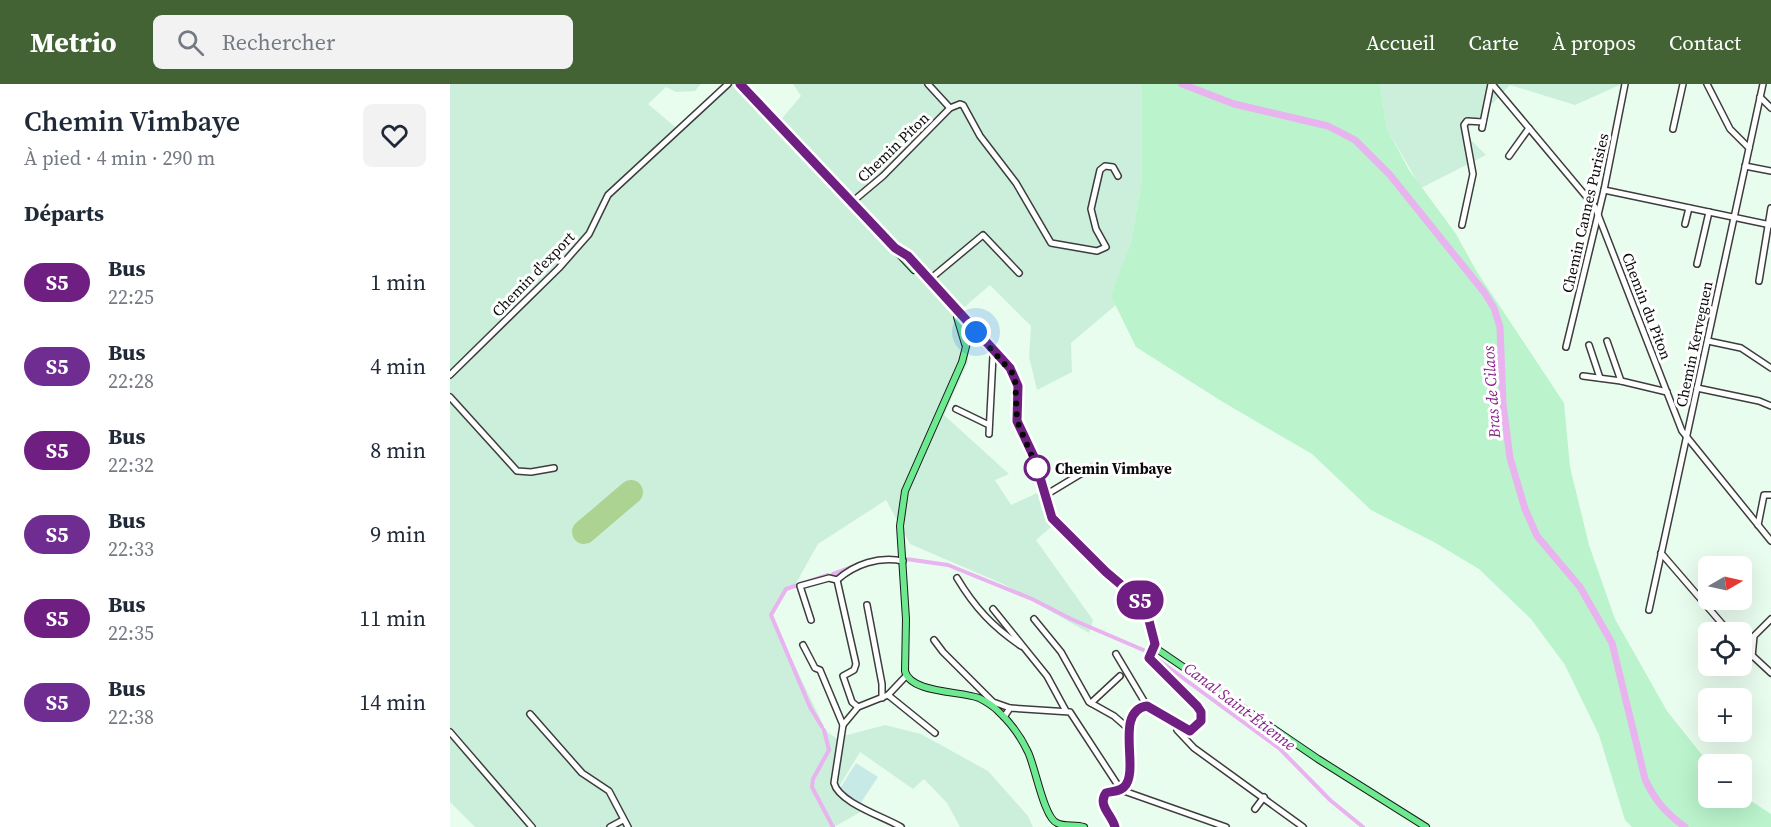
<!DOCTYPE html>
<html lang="fr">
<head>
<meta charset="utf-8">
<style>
	:root { --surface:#fff; --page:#f2f2f3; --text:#1f2937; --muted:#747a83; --accent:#436335 }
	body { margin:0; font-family:"Source Serif 4",serif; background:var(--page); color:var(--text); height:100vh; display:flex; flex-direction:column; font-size:22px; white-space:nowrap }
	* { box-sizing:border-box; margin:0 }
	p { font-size:20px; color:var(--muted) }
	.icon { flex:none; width:33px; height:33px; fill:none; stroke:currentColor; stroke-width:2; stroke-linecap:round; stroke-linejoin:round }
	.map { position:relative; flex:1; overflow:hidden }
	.sheet { display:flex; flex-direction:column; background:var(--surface); width:450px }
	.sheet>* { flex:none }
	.badge { padding:0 12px; border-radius:20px; font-size:21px; line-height:39px }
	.needle { width:39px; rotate:81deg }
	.fabs { position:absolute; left:1248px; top:472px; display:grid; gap:12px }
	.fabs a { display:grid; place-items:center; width:54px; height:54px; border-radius:9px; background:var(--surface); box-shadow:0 6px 24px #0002; font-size:30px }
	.you { position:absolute; width:30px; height:30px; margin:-15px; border:4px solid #fff; border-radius:50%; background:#1a73e8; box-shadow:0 0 0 9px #1a73e833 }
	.map>.badge { position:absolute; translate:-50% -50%; box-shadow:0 0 0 3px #fff }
	h2 { padding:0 24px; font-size:22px; line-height:54px }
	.round { display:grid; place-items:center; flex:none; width:63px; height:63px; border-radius:9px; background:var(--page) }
	.overview { display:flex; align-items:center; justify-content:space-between; height:102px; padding:0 24px }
	h1 { font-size:28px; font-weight:600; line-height:45px }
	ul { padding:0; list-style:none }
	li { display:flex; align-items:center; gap:18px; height:84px; padding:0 24px }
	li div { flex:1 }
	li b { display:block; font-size:22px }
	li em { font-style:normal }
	li .badge { min-width:66px; font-weight:700; text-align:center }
	header { display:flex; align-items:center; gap:36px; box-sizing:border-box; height:84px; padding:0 30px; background:var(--accent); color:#fff }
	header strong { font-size:28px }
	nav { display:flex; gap:33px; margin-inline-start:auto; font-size:21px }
	.search { width:420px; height:54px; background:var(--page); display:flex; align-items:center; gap:15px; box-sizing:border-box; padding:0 21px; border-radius:9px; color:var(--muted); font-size:22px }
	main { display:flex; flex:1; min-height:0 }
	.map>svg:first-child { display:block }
	.farmland { fill:#ccefdc }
	.sand { fill:#baf3cc }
	.pitch { fill:#c8eae6 }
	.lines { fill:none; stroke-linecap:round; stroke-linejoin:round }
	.canal { stroke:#e8b3ee; stroke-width:4 }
	.river { stroke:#e8b3ee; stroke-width:7 }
	.runway { stroke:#acd391; stroke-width:24 }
	.minor-casing { stroke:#3d3d3d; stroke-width:8 }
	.major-casing { stroke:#1b1b1b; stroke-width:8 }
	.minor { stroke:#fff; stroke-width:5 }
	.major { stroke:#6de990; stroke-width:6 }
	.line-casing { stroke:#fff; stroke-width:14 }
	.line { stroke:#6f1e82; stroke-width:9 }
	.walk { stroke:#0a0a0a; stroke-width:6; stroke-dasharray:0 10.8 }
	.stop-dot { fill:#fff; stroke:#6f1e82; stroke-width:3 }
	.labels { text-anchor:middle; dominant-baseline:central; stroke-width:6; stroke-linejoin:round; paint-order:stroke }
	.street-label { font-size:15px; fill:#0a0a0a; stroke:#fff }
	.stop-label { font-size:15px; font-weight:bold; fill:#0a0a0a; stroke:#fff; text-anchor:start }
	.water-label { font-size:16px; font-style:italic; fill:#88238c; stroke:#fff }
</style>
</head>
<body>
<header>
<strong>Metrio</strong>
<div class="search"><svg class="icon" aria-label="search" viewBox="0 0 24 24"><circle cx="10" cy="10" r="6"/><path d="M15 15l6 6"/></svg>Rechercher</div>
<nav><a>Accueil</a><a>Carte</a><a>À propos</a><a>Contact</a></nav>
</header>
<main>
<section class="sheet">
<div class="overview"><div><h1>Chemin Vimbaye</h1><p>À pied · 4 min · 290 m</p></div><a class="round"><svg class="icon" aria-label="heart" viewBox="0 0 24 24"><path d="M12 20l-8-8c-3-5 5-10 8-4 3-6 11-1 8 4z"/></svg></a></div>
<h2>Départs</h2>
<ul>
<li><span class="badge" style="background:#6f1e82;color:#fff">S5</span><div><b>Bus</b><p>22:25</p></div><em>1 min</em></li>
<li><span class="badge" style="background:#6f2c91;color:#fff">S5</span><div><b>Bus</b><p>22:28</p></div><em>4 min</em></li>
<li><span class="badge" style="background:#6f1e82;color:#fff">S5</span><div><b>Bus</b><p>22:32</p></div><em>8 min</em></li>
<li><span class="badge" style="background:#6f2c91;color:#fff">S5</span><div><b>Bus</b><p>22:33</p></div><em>9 min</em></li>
<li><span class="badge" style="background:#6f1e82;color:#fff">S5</span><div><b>Bus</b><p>22:35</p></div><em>11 min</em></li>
<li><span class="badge" style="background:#6f2c91;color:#fff">S5</span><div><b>Bus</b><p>22:38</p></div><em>14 min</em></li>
</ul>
</section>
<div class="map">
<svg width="1321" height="743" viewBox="0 0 1321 743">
	<rect width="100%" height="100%" fill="#e9fdef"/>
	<!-- farmland -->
	<g class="farmland">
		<path d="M0,0H251L245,7L226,8L216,3L198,20L230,47L281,0H286L328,39L351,12L343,0H692V95L681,158L662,212L666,221L621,259L622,288L587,306L579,273L581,242L540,201L511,226L526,252L518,258V278L494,331L559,390L545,396L561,421L589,408L601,443L586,456L643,536L639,549L553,500L460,460L436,416L368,460L345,501L334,509L322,534L376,647L386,654L435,641L471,650L538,687L578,732L583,743H510L497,719L474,695L463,705L410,668L387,706L416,725L384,743H25L0,718Z"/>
		<path d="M930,0H1172L1125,21L1060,1L1014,49L1036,71L971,104L937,45Z"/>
	</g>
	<!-- sand -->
	<path class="sand" d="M692,0H930L937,45L959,86L1006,150L1027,188L1114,319L1120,383L1139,461L1165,535L1217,627L1260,681L1258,714H1292V711L1321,730V743H1182L1175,736L1149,651L1115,581L1081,535L1029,485L984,458L921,426L862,370L773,318L686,263L661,212L681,158L692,95Z"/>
	<!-- pitch -->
	<path class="pitch" d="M406,679L428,693L410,720L389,706Z"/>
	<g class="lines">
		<!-- canal -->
		<g class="canal">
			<path d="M456,475L498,481L582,515L621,535L698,568"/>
			<path d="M383,490L405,482"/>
			<path d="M703,572L830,665L880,716L913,743"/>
			<path d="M372,643L360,623L321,531L336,505L378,491"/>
			<path d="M374,646L379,666L363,695L362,703L383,743"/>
		</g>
		<!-- river -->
		<path class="river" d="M732,0L784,20L878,42L905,56L940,91L1034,208L1044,224L1050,243L1053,320L1060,374L1075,425L1087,452L1130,503L1162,559L1195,695C1205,717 1216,729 1235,743"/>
		<!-- runway -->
		<path class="runway" d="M134,448L181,408"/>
		<!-- minor casing -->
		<g class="minor-casing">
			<g id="minor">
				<path d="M478,0L500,24"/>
				<path d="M1042,0L1145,123L1232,347L1321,457"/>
				<path d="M1257,0L1280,45L1299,64"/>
				<path d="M1310,13L1321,24"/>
				<path d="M1032,44L1041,0"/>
				<path d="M1223,45L1233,0"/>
				<path d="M1059,72L1079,44"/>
				<path d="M1295,82L1321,87"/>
				<path d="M1154,106L1321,141"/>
				<path d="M402,118L433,92L500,24L510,20L513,21L530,52L566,99L601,159L647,167L656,163L646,145L641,125L650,86L655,82L663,83L668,92"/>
				<path d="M1235,140L1239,124"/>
				<path d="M1012,141L1023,90L1014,41L1017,37L1033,38"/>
				<path d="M1247,180L1259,128"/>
				<path d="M479,196L533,151L569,189"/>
				<path d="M1309,197L1321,124"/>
				<path d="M1157,257L1171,297"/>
				<path d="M1258,257L1291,264L1321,284"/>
				<path d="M1139,261L1150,294"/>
				<path d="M1116,263L1154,106L1175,0"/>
				<path d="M0,291L109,184L139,150L158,111L278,0"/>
				<path d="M1133,292L1171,297L1217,308"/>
				<path d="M1247,304L1309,317L1321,322"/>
				<path d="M0,313L67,387L81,388L104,384"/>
				<path d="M506,325L539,341"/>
				<path d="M539,350L543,272L546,269"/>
				<path d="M594,412L642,383"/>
				<path d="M1308,441L1314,411H1321"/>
				<path d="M1211,469L1280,549"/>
				<path d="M507,494C525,524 543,543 571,562"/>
				<path d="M387,496L406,580L404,586L393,592L402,618L408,623"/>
				<path d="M387,496C405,480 429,472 453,477"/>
				<path d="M417,521L432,600V614"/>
				<path d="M543,525L597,592L616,627"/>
				<path d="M1199,526L1313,0"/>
				<path d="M584,535L611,568L639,618L664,632L680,646"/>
				<path d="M361,536L350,502L379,494L387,496"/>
				<path d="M484,556L493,568L543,618L560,624"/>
				<path d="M353,561L365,584L370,586L393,641"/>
				<path d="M1292,562L1321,589"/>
				<path d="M666,570L697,622"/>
				<path d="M1302,573L1304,552L1321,535"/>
				<path d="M438,611L485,649"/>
				<path d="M641,619L670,592"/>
				<path d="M80,630L132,689L159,707L178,743"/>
				<path d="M554,633L560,624L620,628L671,706L776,743"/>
				<path d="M729,642L727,646L744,664L853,743"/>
				<path d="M0,648L82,743"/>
				<path d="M805,725L814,713"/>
				<path d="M160,743L173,736"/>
				<path d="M451,743C435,733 389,719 384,699L393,641L408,623L438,611L456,592"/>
				<path d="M665,743L653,720V713L656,709C662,707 669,708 674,704C689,690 672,647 687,625L697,622L740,647L751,637V628L747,622L701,578L699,571L704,563"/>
			</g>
		</g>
		<!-- major casing -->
		<g class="major-casing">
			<g id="major">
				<path d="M290,0L464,186"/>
				<path d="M445,164L458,172L563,289L568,302L567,337L583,373L602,434L656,488L695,521L700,533L704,563L868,675L976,743"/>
				<path d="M507,233L515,260"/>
				<path d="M523,252L518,255L512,278L455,407L450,442L456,535L455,587C460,609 510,607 529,614C535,617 543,622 548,627C560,638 571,653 578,668C585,682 594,734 607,739C614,743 626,740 634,743"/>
			</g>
		</g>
		<!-- minor -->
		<use href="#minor" class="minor"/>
		<!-- major -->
		<use href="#major" class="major"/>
	</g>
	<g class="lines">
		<!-- line casing -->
		<g class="line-casing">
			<path id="line" d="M290,0L445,164L458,172L560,284L568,302L567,337L584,373L602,434L656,488L695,521L705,560L699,574L747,622L751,628V637L740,647L697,622C663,627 691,687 674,703C669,708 662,707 656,709C647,721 662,731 665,743"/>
		</g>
		<!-- line -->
		<use href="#line" class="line"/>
		<!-- walk -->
		<path class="walk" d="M526,248L565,292L567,337L587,384"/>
	</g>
	<!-- markers -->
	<circle class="stop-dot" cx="587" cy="384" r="12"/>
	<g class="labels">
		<!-- street labels -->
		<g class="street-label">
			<text transform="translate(443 63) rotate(-44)">Chemin Piton</text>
			<text transform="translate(1135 129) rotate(-77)">Chemin Cannes Purisies</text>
			<text transform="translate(83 190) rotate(-46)">Chemin d'export</text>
			<text transform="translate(1197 222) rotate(69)">Chemin du Piton</text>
			<text transform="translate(1244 260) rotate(-78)">Chemin Kerveguen</text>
		</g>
		<!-- stop labels -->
		<g class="stop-label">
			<text x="605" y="384">Chemin Vimbaye</text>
		</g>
		<!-- water labels -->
		<g class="water-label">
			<text transform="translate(1041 308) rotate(-94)">Bras de Cilaos</text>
			<text transform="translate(790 622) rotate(37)">Canal Saint-Étienne</text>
		</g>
	</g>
</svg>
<div class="fabs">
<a><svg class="needle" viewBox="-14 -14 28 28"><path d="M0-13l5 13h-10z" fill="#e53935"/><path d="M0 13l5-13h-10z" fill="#747a83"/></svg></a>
<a><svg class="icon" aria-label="locate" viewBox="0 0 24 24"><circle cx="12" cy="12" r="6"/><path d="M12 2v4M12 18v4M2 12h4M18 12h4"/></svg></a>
<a>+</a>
<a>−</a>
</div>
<div class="you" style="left:526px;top:248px"></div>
<b class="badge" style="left:690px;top:516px;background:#6f1e82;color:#fff">S5</b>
</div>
</main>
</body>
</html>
